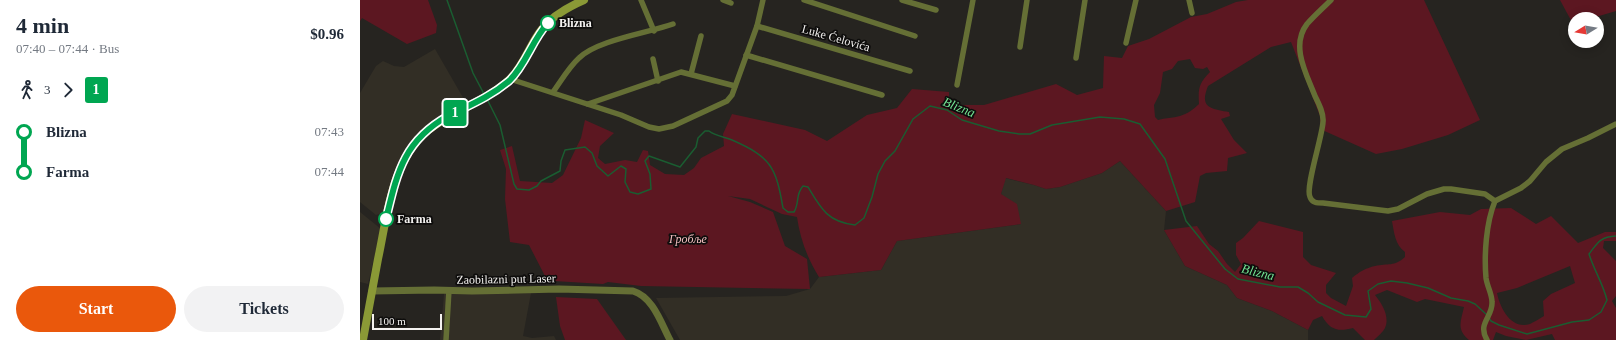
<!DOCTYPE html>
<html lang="en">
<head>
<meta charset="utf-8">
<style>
	:root { --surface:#fff; --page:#f2f2f3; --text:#1f2937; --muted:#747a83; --accent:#ea580c }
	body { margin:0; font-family:Georgia,serif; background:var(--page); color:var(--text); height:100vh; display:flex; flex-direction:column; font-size:15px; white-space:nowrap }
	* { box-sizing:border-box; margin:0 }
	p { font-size:13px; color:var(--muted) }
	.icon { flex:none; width:22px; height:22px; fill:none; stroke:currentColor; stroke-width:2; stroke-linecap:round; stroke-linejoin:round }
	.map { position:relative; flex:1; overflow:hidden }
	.drawer { display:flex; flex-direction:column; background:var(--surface); width:360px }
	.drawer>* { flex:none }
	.badge { padding:0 8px; border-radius:3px; font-size:14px; line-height:26px }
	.needle { width:26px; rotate:259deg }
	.buttons { position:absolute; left:1208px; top:12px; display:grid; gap:8px }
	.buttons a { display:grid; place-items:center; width:36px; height:36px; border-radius:50%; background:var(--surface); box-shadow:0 2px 10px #0003; font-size:20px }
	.scale { position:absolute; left:12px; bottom:10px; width:70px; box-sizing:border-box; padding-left:4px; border:2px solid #f4f2f0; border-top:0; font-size:11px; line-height:14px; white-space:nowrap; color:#f4f2f0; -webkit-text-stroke:3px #0e0d0c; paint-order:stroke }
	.map>.badge { position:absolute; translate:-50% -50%; box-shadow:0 0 0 2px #fff }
	.legs { display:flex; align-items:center; gap:6px; height:44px; padding:0 16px; font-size:13px }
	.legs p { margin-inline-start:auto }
	.summary { display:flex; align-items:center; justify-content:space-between; height:68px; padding:0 16px }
	h1 { font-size:22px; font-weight:800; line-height:30px }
	.button { display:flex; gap:8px; margin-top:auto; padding:8px 16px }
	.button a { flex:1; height:46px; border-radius:24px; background:var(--accent); color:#fff; font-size:16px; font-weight:800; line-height:46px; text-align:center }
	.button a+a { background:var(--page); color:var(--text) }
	ul { padding:0 16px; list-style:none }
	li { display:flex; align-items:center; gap:14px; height:40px; font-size:15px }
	li i { display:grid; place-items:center; width:6px; height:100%; margin:0 5px; background:currentColor }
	li i::after { content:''; width:10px; height:10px; margin:-5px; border:3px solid; border-radius:50%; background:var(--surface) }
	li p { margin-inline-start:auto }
	li:first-child i { background:linear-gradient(#0000 50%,currentColor 0) }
	li:last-child i { background:linear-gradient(currentColor 50%,#0000 0) }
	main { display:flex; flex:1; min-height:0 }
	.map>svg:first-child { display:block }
	.built { fill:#322e25 }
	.green { fill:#5c1721; fill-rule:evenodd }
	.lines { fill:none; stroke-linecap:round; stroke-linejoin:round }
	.stream { stroke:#1a5d31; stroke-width:1.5 }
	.minor { stroke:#656f35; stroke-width:5.5 }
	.tertiary { stroke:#656f35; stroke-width:7 }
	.secondary { stroke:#8a9936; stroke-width:8 }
	.line-1-casing { stroke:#fff; stroke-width:9 }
	.line-1 { stroke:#00a651; stroke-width:6 }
	.stop-1-dot { fill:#fff; stroke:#00a651; stroke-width:2 }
	.labels { text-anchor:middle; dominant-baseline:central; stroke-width:3.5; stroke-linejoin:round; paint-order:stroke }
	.stop-label { font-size:12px; font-weight:bold; fill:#f4f2f0; stroke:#0e0d0c; text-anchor:start }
	.street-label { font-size:12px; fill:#f4f2f0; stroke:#0e0d0c }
	.park-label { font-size:12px; font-style:italic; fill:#f4bfc1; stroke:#0e0d0c }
	.water-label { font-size:13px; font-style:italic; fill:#73e393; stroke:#0e0d0c }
</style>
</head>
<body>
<main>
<section class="drawer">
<div class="summary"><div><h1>4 min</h1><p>07:40 – 07:44 · Bus</p></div><b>$0.96</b></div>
<div class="legs"><svg class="icon" aria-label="walk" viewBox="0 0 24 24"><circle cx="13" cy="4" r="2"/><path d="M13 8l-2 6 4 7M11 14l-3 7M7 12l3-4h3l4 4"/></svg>3<svg class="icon" aria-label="forward" viewBox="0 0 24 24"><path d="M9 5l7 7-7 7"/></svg><b class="badge" style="background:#00a651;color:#fff">1</b></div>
<ul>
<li><i style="color:#00a651"></i><b>Blizna</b><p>07:43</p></li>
<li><i style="color:#00a651"></i><b>Farma</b><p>07:44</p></li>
</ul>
<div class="button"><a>Start</a><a>Tickets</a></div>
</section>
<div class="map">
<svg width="1256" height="340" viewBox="0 0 1256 340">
	<rect width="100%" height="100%" fill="#262420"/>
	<!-- built -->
	<g class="built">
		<path d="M75,49L105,101L56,135L48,147L34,171L23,213L16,215L0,202V93L16,66L23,61L34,66L44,67Z"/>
		<path d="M760,161L806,211L804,230L825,266L867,285L877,298L912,311L948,330V340H320L296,298L426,296L450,289L459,277L521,270L537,241L661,224L641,194L645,178L674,185L686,189L700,187L742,173Z"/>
		<path d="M0,212L21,229L8,284L0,282Z"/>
		<path d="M171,293L163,336L172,338L194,336L196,340H80L84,294Z"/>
	</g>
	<!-- green -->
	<g class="green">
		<path d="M0,0H68L77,25L76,33L47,44L2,18L0,21Z"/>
		<path d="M888,0H1064L1120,120L1088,135L1042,149L1016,154L960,129V116L931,42L911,47L848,86C839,108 851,109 869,112L870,116L861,119L874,140L887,153L868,158L867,171L846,173L840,176L835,202L806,211L760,161L742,173L700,187L686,189L674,185L646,178L641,194L657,204L661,224L537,241L521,270L459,277C447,258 440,238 437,217L422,214L390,199L368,196L390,202L413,212L425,246L447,259L450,289L281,286L248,282L243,284L194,281L186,278L169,245L150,242L145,199L146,169L140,150L152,146L160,181L192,183L203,175L221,138L225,120L254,133L240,146L238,158L245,164L265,160L277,162L283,150L288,151L290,165L305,174L324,175L334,168L341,158L364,146L363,134L372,114L445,130L467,141L507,115L537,108L552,89L589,92V105H624L696,84L717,95L743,88L744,56L762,58L768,46L789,39L831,17L847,14L876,2ZM830,59L835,68L843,69L847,67L850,72C839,83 838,88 839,104C834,109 827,114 820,116C813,118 805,118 798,120L795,117L794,105L800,93L803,72L812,69L818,61Z"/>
		<path d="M1200,0H1256V11L1229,19H1215V23L1213,24Z"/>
		<path d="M1151,208L1176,224L1191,216L1218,243L1245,232H1256V241H1244L1243,248L1256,261V296L1252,301L1256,308V340H1195L1192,334L1166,340L1146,336L1136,332L1133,340H1109C1096,329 1101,321 1104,307L1065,299L1057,302L1027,290L1015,295C1022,304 1030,316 1025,328C1023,332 1017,337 1014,340H1005L993,328C978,332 970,330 962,316L953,320L948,330L912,311L877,298L867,285L825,266L804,230L837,226L849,244L858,251L867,264L875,272L881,264L876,255V243L883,238L899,221L943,232V257L951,265L976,273L966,285V293L971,298L986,306L993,286L992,278C999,272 1006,268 1015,266C1028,263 1034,267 1045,257V252C1035,245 1034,232 1032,221L1080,212L1110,215L1121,209ZM1210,266L1215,283L1191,294L1183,301L1184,316C1179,319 1174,322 1170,324C1151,330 1140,308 1137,293L1157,288Z"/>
		<path d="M196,297L237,299L266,340H205L200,326Z"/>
	</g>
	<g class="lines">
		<!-- stream -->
		<g class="stream">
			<path d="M87,0L113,73L124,94"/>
			<path d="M127,99L140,125L154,184L157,189L169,190L177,186L181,181L200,171L201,161L205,150L225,147L232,153L237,166L248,176L261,166L266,169L265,182L270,192L278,194L291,189L290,174L285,161L289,156L320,167L336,147L338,138L345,131H349C355,136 365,137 372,140C411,157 416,167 423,208L428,212H434C440,202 435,195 443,186L448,187C461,209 468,222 495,225L504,218L512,197L518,174L525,161L535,151L553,119L570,106L587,110L602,120L639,131L659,134H670L692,125L740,117L764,119L780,124L805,159L826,221L865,269L878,279L920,287H938L948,293L958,302L985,315L1006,317L1011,309L1008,291L1018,284L1031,281L1047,283L1068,288L1091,298L1108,301L1115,304L1127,315"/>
			<path d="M1129,318L1131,321L1139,325L1167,334L1212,322L1229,320L1241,312L1247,300C1243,284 1234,270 1229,254C1238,242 1240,237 1256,236"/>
		</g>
		<!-- minor -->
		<g class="minor">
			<path d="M281,0L294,31"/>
			<path d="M363,0L371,3"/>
			<path d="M444,0L555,36"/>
			<path d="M542,0L576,10"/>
			<path d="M829,0L832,13"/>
			<path d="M971,0C963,8 955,15 947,24C930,46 947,75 955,96C959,104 964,114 963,122C962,138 945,188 950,197C952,203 957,203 963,203L1028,211L1038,209L1067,194L1084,189H1091L1125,194L1135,201"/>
			<path d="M397,26L550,71"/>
			<path d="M766,43L776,0"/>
			<path d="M660,47L667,0"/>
			<path d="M386,55L522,95"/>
			<path d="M716,58L725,0"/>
			<path d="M293,59L298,81"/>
			<path d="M331,74L341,36"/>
			<path d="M150,79L261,115L289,127L299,129L313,126L367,101L372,95L397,26L403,0"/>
			<path d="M597,85L613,0"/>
			<path d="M193,92C201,81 209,67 219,58C237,40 288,33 313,24"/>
			<path d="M228,104L321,72L375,86"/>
			<path d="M86,340L89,290"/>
			<path d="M1127,340C1117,323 1133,317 1132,302C1132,294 1127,286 1126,278C1124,255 1126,223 1135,201L1161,188L1170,181L1186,162L1202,149L1228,138L1256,124"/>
		</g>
		<!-- tertiary -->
		<path class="tertiary" d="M12,291L74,290L112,291L199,289L273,291C293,297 301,323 310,340"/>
		<!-- secondary -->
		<path class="secondary" d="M3,340C8,313 13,286 18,259C27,218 31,163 65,133C90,111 124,103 149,80C164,66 169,45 182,29C193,15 208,7 224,0"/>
	</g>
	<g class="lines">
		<!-- line-1 casing -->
		<g class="line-1-casing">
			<path id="line-1" d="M26,219C37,174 43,141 88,116C110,105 130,97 149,81C166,65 172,40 188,23"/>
		</g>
		<!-- line-1 -->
		<use href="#line-1" class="line-1"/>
	</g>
	<!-- markers -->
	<g class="stop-1-dot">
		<circle cx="188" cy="23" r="7"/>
		<circle cx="26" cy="219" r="7"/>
	</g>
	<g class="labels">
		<!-- stop labels -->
		<g class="stop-label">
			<text x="199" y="23">Blizna</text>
			<text x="37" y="219">Farma</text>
		</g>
		<!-- street labels -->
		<g class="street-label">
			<text transform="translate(476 38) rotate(16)">Luke Ćelovića</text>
			<text transform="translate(146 279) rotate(-1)">Zaobilazni put Laser</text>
		</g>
		<!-- park labels -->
		<g class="park-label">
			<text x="328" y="239">Гробље</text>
		</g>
		<!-- water labels -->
		<g class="water-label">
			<text transform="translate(599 107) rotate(22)">Blizna</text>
			<text transform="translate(898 272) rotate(14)">Blizna</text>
		</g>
	</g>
</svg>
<div class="buttons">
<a><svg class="needle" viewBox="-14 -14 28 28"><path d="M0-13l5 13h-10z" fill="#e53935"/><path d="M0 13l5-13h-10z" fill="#747a83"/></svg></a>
</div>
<div class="scale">100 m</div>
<b class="badge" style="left:95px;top:113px;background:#00a651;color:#fff">1</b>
</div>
</main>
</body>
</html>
